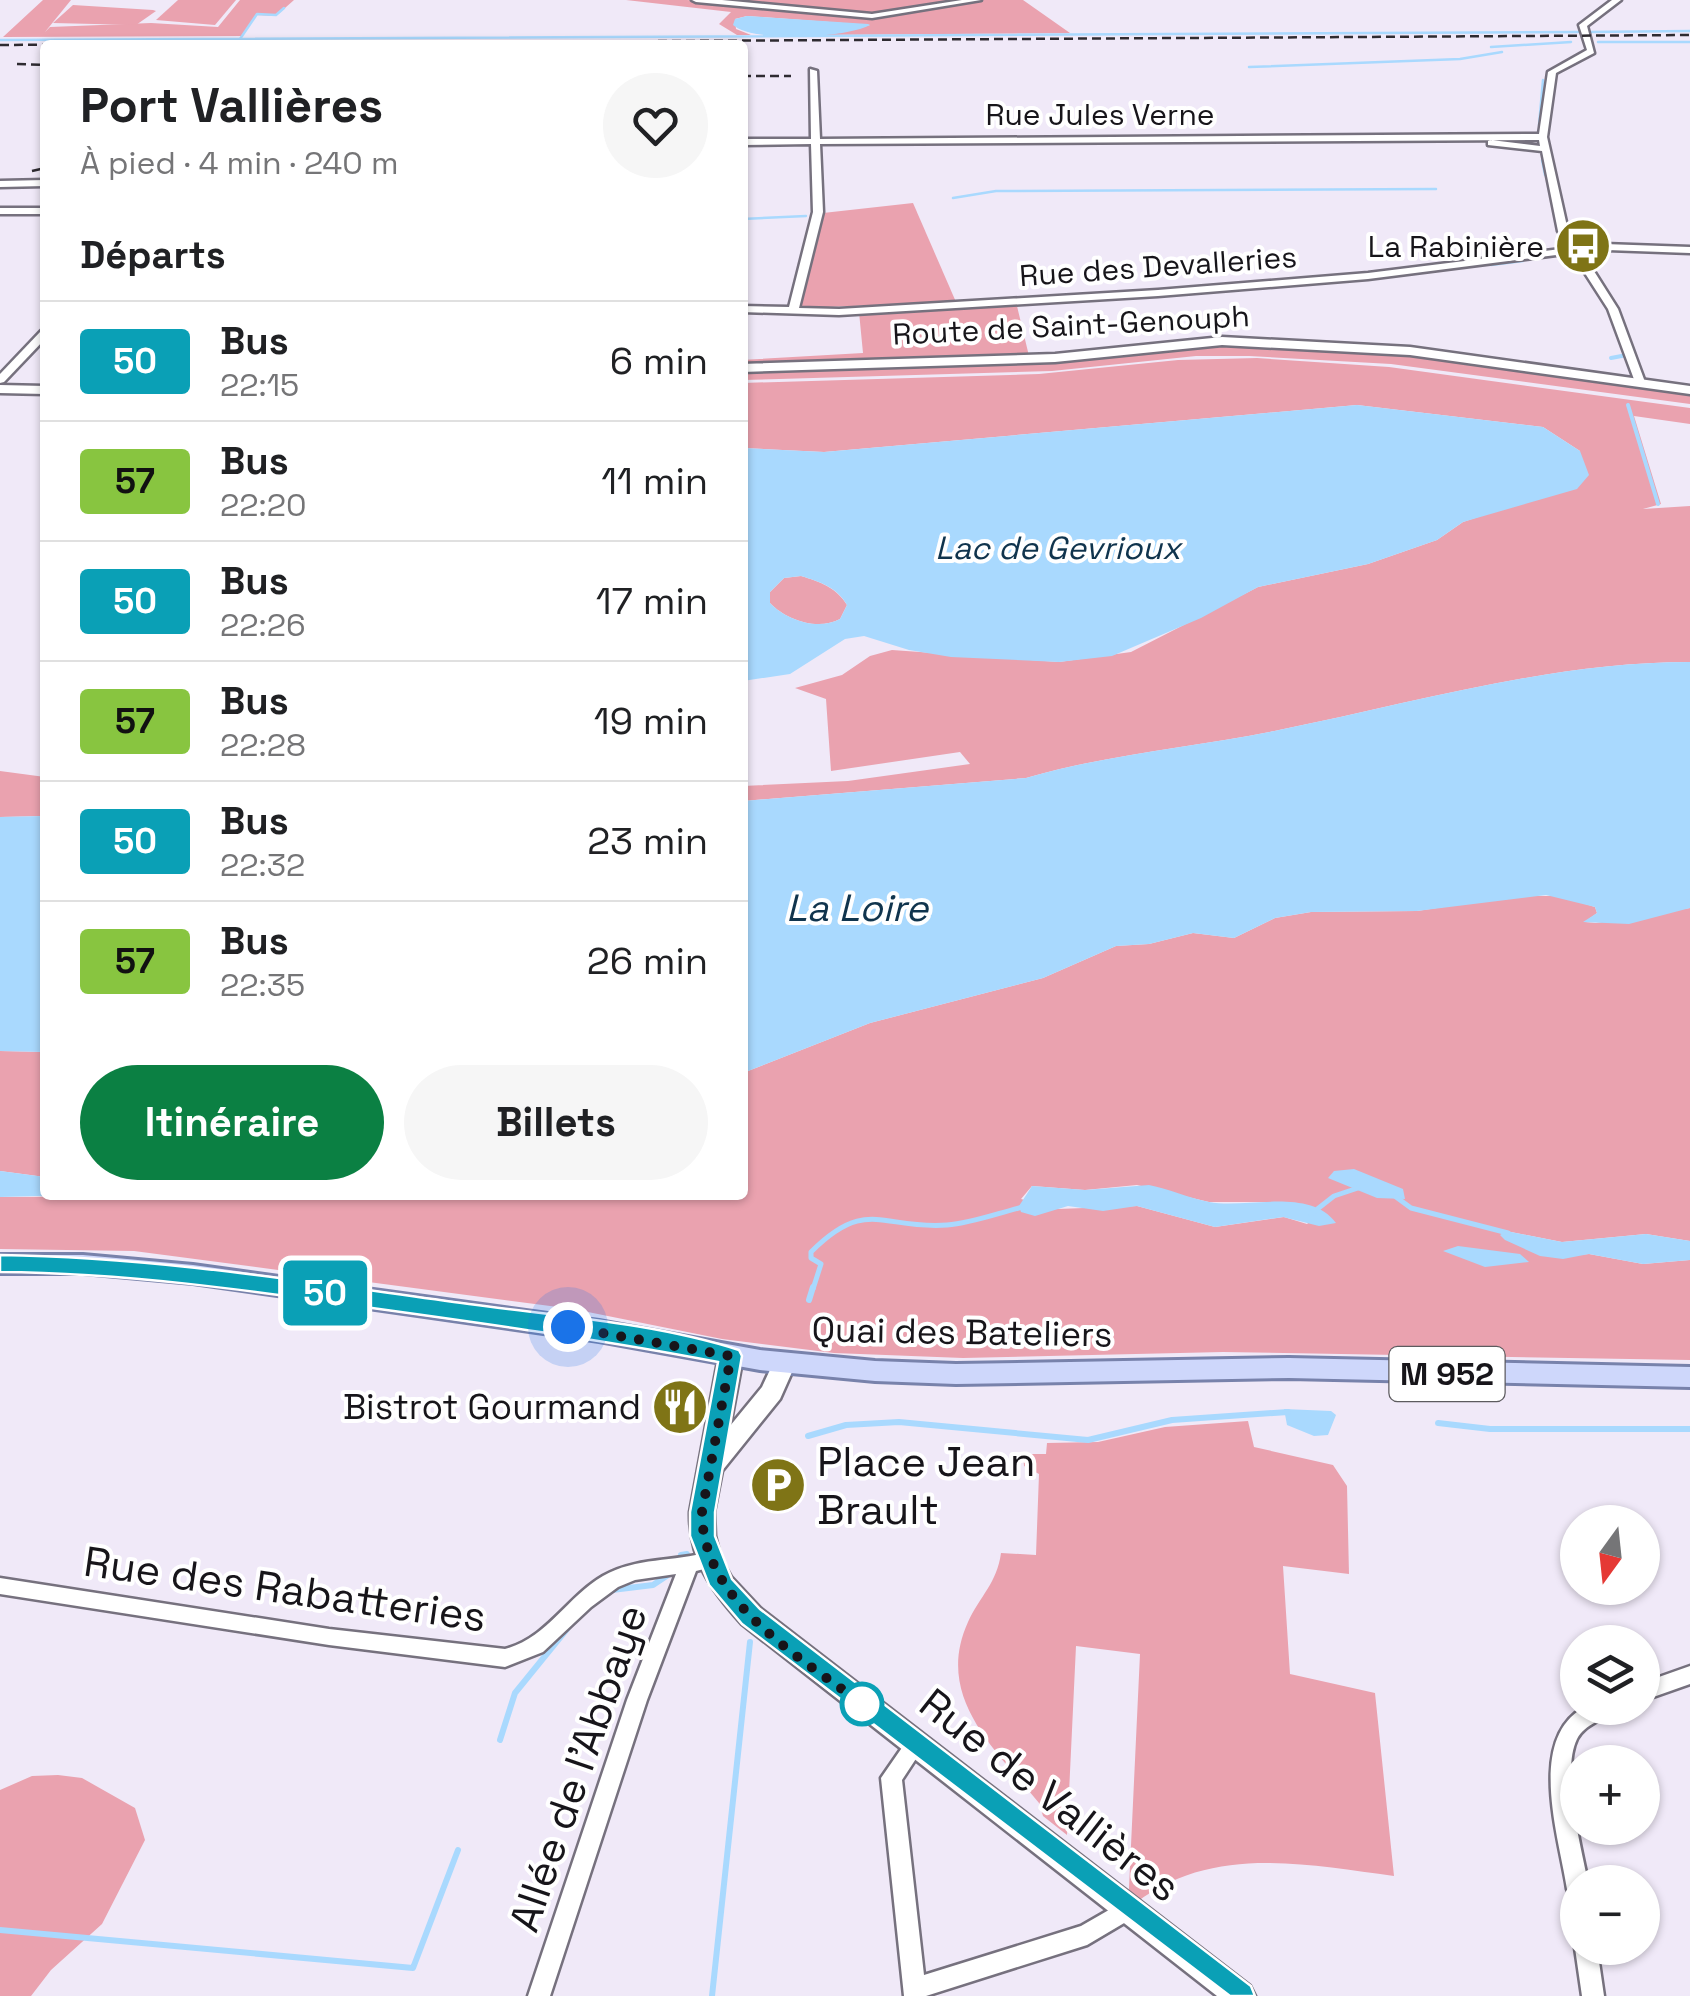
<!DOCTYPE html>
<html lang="fr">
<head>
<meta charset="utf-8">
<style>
	:root { --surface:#fff; --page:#f6f6f6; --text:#202124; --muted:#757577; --line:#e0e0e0; --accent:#0b8043 }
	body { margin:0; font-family:"Space Grotesk",sans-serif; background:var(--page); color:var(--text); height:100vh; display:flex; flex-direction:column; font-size:38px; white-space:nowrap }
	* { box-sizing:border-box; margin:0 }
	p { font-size:32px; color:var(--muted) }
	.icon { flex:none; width:55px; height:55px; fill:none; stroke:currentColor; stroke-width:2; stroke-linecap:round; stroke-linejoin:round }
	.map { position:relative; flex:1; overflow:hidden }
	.details { position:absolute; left:40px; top:40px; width:708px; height:1160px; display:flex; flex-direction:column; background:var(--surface); border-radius:10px; box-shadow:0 2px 8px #0004 }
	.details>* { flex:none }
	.badge { padding:0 20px; border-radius:8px; font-size:35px; line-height:65px }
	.needle { width:65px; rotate:195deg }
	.controls { position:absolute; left:1560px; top:1505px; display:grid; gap:20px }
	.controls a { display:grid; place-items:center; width:100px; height:100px; border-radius:50%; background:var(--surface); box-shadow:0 2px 8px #0004; font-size:50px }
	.you { position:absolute; width:50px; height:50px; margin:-25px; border:8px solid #fff; border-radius:50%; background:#1a73e8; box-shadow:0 0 0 15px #1a73e833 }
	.map>.badge { position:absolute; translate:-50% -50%; box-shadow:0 0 0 5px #fff }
	h2 { padding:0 40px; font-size:38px; line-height:90px }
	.round { display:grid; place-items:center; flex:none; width:105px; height:105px; border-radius:52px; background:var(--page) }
	.summary { display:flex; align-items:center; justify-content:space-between; height:170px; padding:0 40px }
	h1 { font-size:48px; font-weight:600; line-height:75px }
	.cta { display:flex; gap:20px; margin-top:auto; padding:20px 40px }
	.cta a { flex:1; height:115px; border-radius:60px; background:var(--accent); color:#fff; font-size:40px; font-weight:600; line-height:115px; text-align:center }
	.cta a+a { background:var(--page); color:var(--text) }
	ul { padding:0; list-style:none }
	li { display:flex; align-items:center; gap:30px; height:120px; padding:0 40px; border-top:2px solid var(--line) }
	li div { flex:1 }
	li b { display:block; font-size:38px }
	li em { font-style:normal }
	li .badge { min-width:110px; font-weight:700; text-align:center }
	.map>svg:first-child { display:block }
	.green { fill:#eaa2af; fill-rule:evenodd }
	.water { fill:#a9d9fe; fill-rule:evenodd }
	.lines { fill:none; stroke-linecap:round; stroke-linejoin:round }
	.stream-far3 { stroke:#a9d9fe; stroke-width:2.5 }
	.stream-far2 { stroke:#a9d9fe; stroke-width:4 }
	.stream-far1 { stroke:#a9d9fe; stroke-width:5 }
	.stream { stroke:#a9d9fe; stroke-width:6 }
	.street-casing { stroke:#76717e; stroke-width:5 }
	.secondary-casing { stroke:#76717e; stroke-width:5 }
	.primary-casing { stroke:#7882ab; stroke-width:6 }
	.street { fill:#fff; fill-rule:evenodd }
	.secondary { fill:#fff; fill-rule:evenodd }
	.primary { fill:#ced7fb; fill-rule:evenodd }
	.rail { stroke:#2e2b31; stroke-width:2.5; stroke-dasharray:9 5; stroke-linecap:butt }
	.line { fill:#0aa0b6; stroke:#fff; stroke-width:2.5 }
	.walk { stroke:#17151a; stroke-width:10; stroke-dasharray:0 18 }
	.stop-dot { fill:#fff; stroke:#0aa0b6; stroke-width:5 }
	.labels { text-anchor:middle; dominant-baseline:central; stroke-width:8; stroke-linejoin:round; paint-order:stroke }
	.far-street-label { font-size:30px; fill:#17151a; stroke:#fff }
	.far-poi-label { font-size:30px; fill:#17151a; stroke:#fff; text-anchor:end }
	.far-water-label { font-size:32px; font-style:italic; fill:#10344d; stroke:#fff }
	.shield { fill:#fff; stroke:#5d5b5f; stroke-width:2.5 }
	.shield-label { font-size:32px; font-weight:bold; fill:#17151a }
	.street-label { font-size:35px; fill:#17151a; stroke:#fff }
	.poi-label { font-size:35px; fill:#17151a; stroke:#fff; text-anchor:end }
	.water-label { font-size:38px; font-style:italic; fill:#10344d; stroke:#fff }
	.near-poi-label { font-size:42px; fill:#17151a; stroke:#fff; text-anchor:start }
	.near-street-label { font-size:42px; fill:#17151a; stroke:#fff }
</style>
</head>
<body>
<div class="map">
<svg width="1690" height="1996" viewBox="0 0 1690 1996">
	<rect width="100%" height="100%" fill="#f0e9f8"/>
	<!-- green -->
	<g class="green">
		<path d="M43,0H71L45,32L50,27L151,23L218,27L240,0H294L276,16L257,15L242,36L3,37Z"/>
		<path d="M178,0H236L215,25L156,20Z"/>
		<path d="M626,0H687L878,18L981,0H1023L1070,33L820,35L870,25L747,16L735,19L736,29L751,35H737L719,24L731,12Z"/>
		<path d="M705,0H964L871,14Z"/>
		<path d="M73,5L153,10L156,11L136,25L53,23Z"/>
		<path d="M913,203L956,302L801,308L798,304L823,213Z"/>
		<path d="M1016,302L1029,356L743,366L742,360L863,353L859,312Z"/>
		<path d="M1202,345L1412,353L1690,391V404L1391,364L1249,356H1196L1052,371L743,380L742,371L1073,361Z"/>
		<path d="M1257,358L1389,367L1690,408V424L1634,416L1661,504L1643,509L1690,506V662C1551,662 1414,703 1279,730C1195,747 1108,754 1026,778L743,801V786L848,781L970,764L960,752L831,771L826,699L795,688L842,675L870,656L892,650L1059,662L1131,652L1258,587L1368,564L1437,540L1463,522L1499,510L1580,451L1543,427L1357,405L824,452L743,448V383L1039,374L1178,360Z"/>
		<path d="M801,576C820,582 836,587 847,605L840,619C818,631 786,620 770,603V592L784,578Z"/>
		<path d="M0,771L45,777V816L0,817Z"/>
		<path d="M1517,896H1560L1595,907L1597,913L1585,922L1596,923L1690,908V1241L1646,1234L1562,1242L1506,1231L1550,1257L1589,1254L1643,1264L1690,1260V1360L1223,1352L963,1358L834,1353L722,1339L573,1309L134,1251L0,1249V1197L742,1195L743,1073L870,1023L1043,978L1116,946L1149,944L1193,933L1234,938L1275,918L1311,912L1417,911ZM1137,1185L1209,1202H1282L1321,1212L1307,1224L1284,1217L1215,1227L1137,1206L1058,1209L1021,1199L1032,1186L1085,1190Z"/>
		<path d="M0,1051L45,1052V1177L0,1171Z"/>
		<path d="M1248,1421L1254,1447L1333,1465L1347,1486L1349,1574L1283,1566L1290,1674L1375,1693L1394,1876C1301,1864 1207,1843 1128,1909L1140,1654L1076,1646L1067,1835L1043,1816L1039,1803C995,1749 934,1697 968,1622C980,1596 997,1583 1001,1553L1036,1555L1039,1474L1024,1466L1023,1454H1046L1047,1443L1098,1442L1165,1427Z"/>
		<path d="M58,1775L82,1778L135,1808L145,1840L102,1924L51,1970L31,1996H0V1790L32,1776Z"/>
	</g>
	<!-- water -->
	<g class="water">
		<path d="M747,16L868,24L870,25C846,38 754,43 733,25L735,19Z"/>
		<path d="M1357,405L1543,427L1580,451L1589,475L1577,489L1463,522L1437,540L1368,564L1258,587L1201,618L1112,656L1059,662L951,657L909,650L864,636L845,639L790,674L743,681V448L824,452ZM801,576C820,582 837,587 847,605L840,619C818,631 786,620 770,603V592L784,578Z"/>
		<path d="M1690,662V908L1629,924L1583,922L1597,913L1595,907L1546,895L1417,911L1311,912L1275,918L1234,938L1193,933L1149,944L1116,946L1043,978L870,1023L743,1073V801L1026,778C1108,754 1195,747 1279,730C1414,703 1551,662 1690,662Z"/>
		<path d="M45,816V1052L0,1051V817Z"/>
		<path d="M1354,1169L1403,1189L1405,1199L1377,1198L1328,1178L1334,1171Z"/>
		<path d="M0,1171L45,1177V1195H74L0,1197Z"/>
		<path d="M1149,1185C1169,1189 1189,1198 1209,1202C1247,1209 1309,1187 1336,1223L1319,1226L1283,1217L1215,1227L1137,1206L1103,1211L1068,1206L1035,1216L1021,1212L1019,1206L1032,1186L1085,1190Z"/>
		<path d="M1506,1231L1562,1242L1646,1234L1690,1241V1260L1643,1264L1589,1254L1563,1259L1540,1256L1505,1240L1500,1235Z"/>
		<path d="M1458,1246L1520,1254L1529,1262L1485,1267L1443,1251Z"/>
		<path d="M1284,1409L1331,1411L1336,1415L1328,1435L1314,1436L1287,1425Z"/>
	</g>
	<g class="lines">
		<!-- stream-far3 -->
		<g class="stream-far3">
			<path d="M1588,32L1690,31"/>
			<path d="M240,39L257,14L276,15L284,8"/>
			<path d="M0,40L1578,32"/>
			<path d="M1598,42H1690"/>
			<path d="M1491,47L1571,42"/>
			<path d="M1249,67L1460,59L1502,52"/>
			<path d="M1539,125L1543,80"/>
			<path d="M1542,160L1545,175"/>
			<path d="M1547,179L1551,191"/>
			<path d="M953,198L996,191L1436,189"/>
			<path d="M742,219L806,216"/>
			<path d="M1561,244L1563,248"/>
			<path d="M1491,265L1523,261"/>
			<path d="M1596,290L1607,309"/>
			<path d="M1190,294L1217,291"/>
			<path d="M1609,313L1614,324"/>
		</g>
		<!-- stream-far2 -->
		<g class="stream-far2">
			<path d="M1613,322L1615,327"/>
			<path d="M1611,358L1627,355"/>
			<path d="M1628,405L1658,504"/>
		</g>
		<!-- stream-far1 -->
		<g class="stream-far1">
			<path d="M1396,1197L1411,1208L1508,1233"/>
			<path d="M1311,1214L1334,1196L1358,1188"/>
			<path d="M813,1289L821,1264L811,1258V1252C867,1196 882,1230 947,1225C973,1223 998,1213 1023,1207"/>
		</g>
		<!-- stream -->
		<g class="stream">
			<path d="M809,1300L813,1287"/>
			<path d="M1438,1423L1490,1429H1690"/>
			<path d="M808,1436L846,1425L899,1422L1088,1440L1172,1420L1288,1412"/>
			<path d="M681,1555L687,1554"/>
			<path d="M612,1590L653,1585L668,1575"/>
			<path d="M500,1740L515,1693L567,1629"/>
			<path d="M0,1930L413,1968L458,1850"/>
			<path d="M712,1996L750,1642"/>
		</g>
		<!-- street casing -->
		<g class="street-casing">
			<g id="street">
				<path d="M692,0H722L872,14L962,0H981L872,18L696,2Z"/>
				<path d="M1612,0H1621L1587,26L1594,53L1556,73L1547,137L1568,231L1576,243L1690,247V253L1580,249L1618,309L1645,382L1644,384L1635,382L1608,309L1572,253L1368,279L1158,296L839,315L742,312V306L789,307L813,212L811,144L742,145V139H811L810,69L817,71L820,139L1539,134L1548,72L1587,50L1579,25ZM1491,140L1488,141V145L1542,151L1558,231L1569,248L1368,273L1158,290L839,309L799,308L823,212L820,144L1539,140L1540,146Z"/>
				<path d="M45,180V186L0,187V181Z"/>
				<rect x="0" y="208" width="45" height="6"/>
				<path d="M45,330V339L4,382L0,383V374L41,331Z"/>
				<path d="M709,1552L716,1554L719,1560L716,1566L696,1571L647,1700L550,1996H528L627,1700L676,1574L635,1580L618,1587L591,1607L543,1652L505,1667L329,1645L0,1594V1578L329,1629L505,1649C547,1638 567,1597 603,1576C636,1557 674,1562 709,1552Z"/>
				<path d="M1690,1666V1684L1642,1701V1683Z"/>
				<path d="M1583,1708H1612C1604,1722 1585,1723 1577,1739C1561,1771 1581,1847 1588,1882H1578V1899L1570,1896L1567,1889C1559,1837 1527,1740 1583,1708Z"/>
				<path d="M915,1736L922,1739L925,1745L902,1780L924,1975L1081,1926L1128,1899L1136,1902L1139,1909L1136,1916L1087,1945L926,1996H904L881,1778L908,1739Z"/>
				<path d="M1578,1942V1948H1597L1604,1996H1582L1575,1948Z"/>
			</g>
		</g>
		<!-- secondary casing -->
		<g class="secondary-casing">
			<g id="secondary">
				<path d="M1222,337L1410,347L1690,386V394L1410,355L1222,345L1055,362L742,372V364L1055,354Z"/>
				<path d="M0,385L45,386V394L0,393Z"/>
				<path d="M731,1347L739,1350L743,1356L730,1426L762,1387L776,1357L784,1354L792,1357L796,1363L780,1399L722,1471L714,1512L715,1536L721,1559L731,1577L760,1608L1250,1986L1255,1996H1217L742,1624C711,1590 689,1559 690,1512L719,1356L723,1350Z"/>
			</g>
		</g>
		<!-- primary casing -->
		<g class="primary-casing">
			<path id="primary" d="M0,1255H83L193,1265L599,1321L760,1350L875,1361L956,1364L1289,1358L1690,1367V1387L1289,1378L956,1384L875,1381L760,1370L599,1341L193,1283L83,1273H0Z"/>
		</g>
		<!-- street -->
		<use href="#street" class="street"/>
		<!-- secondary -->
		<use href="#secondary" class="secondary"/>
		<!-- primary -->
		<use href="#primary" class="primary"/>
		<!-- rail -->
		<g class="rail">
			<path d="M0,45L1690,35"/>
			<path d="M17,64L45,65"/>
			<path d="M742,76H791"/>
			<path d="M32,171L45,168"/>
		</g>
	</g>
	<!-- line -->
	<path class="line" d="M0,1255C158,1257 313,1283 469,1304C556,1316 656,1323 739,1350L742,1356L715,1512V1536L732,1579L760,1609L1251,1986L1255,1996H1230L742,1624L709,1585L690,1536V1512L718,1362C603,1340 488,1324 372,1308C248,1290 125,1273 0,1272Z"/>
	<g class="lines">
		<!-- walk -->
		<path class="walk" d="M568,1327L731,1356L702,1512C702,1602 799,1656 862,1704"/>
	</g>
	<!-- icons -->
	<defs>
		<g id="bus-disc" transform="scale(2.875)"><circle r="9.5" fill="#7f7416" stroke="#fff"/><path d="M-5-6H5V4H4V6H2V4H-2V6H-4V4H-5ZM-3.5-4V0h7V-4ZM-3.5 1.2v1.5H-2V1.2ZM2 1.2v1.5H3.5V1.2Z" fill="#fff"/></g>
		<g id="restaurant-disc" transform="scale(2.875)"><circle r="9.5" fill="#7f7416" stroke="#fff"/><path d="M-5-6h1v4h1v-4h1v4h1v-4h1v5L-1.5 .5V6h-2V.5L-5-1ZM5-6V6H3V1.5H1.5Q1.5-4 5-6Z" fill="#fff"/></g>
		<g id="parking-disc" transform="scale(2.875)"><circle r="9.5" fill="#7f7416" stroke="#fff"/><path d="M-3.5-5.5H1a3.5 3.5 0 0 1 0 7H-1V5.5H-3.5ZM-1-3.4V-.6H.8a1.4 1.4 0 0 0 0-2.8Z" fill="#fff"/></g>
	</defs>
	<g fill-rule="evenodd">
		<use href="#bus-disc" x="1583" y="246"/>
		<use href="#restaurant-disc" x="680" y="1407"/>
		<use href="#parking-disc" x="778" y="1485"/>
	</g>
	<!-- markers -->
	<circle class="stop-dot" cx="862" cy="1704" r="20"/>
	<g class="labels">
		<!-- far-street labels -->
		<g class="far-street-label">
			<text x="1100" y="114">Rue Jules Verne</text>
			<text transform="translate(1158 266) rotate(-4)">Rue des Devalleries</text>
			<text transform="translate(1071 325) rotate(-3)">Route de Saint-Genouph</text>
		</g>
		<!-- far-poi labels -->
		<g class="far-poi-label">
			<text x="1544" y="246">La Rabinière</text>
		</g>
		<!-- far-water labels -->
		<g class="far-water-label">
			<text x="1058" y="548">Lac de Gevrioux</text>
		</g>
		<!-- shield labels -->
		<rect class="shield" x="1389.5" y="1347" width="115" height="54" rx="8"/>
		<g class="shield-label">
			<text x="1447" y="1374">M 952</text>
		</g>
		<!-- street labels -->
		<g class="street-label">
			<text transform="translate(962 1332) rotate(1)">Quai des Bateliers</text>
		</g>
		<!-- poi labels -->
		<g class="poi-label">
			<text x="641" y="1407">Bistrot Gourmand</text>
		</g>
		<!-- water labels -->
		<g class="water-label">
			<text x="857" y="908">La Loire</text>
		</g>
		<!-- near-poi labels -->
		<g class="near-poi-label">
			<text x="817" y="1461">Place Jean<tspan x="817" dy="48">Brault</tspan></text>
		</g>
		<!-- near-street labels -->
		<g class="near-street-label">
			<text transform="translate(285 1589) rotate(8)">Rue des Rabatteries</text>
			<text transform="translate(578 1768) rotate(-71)">Allée de l'Abbaye</text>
			<text transform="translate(1050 1795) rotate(38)">Rue de Vallières</text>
		</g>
	</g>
</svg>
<div class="controls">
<a><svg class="needle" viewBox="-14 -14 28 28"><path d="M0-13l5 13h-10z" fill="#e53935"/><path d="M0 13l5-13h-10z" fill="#757577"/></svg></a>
<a><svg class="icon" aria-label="layers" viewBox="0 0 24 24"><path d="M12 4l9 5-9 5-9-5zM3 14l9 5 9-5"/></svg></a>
<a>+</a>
<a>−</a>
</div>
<div class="you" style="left:568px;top:1327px"></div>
<b class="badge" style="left:325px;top:1293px;background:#0aa0b6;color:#fff">50</b>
<section class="details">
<div class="summary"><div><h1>Port Vallières</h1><p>À pied · 4 min · 240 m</p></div><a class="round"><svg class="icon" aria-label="heart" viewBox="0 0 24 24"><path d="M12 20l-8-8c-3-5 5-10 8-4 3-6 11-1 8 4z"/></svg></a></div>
<h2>Départs</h2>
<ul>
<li><span class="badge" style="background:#0aa0b6;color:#fff">50</span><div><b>Bus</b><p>22:15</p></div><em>6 min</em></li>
<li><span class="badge" style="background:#88c540;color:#111">57</span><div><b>Bus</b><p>22:20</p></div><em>11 min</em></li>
<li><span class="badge" style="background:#0aa0b6;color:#fff">50</span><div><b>Bus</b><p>22:26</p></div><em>17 min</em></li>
<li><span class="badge" style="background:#88c540;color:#111">57</span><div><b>Bus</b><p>22:28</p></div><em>19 min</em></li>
<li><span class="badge" style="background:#0aa0b6;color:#fff">50</span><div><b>Bus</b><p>22:32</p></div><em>23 min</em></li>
<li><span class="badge" style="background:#88c540;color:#111">57</span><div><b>Bus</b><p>22:35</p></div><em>26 min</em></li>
</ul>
<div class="cta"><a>Itinéraire</a><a>Billets</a></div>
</section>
</div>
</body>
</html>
